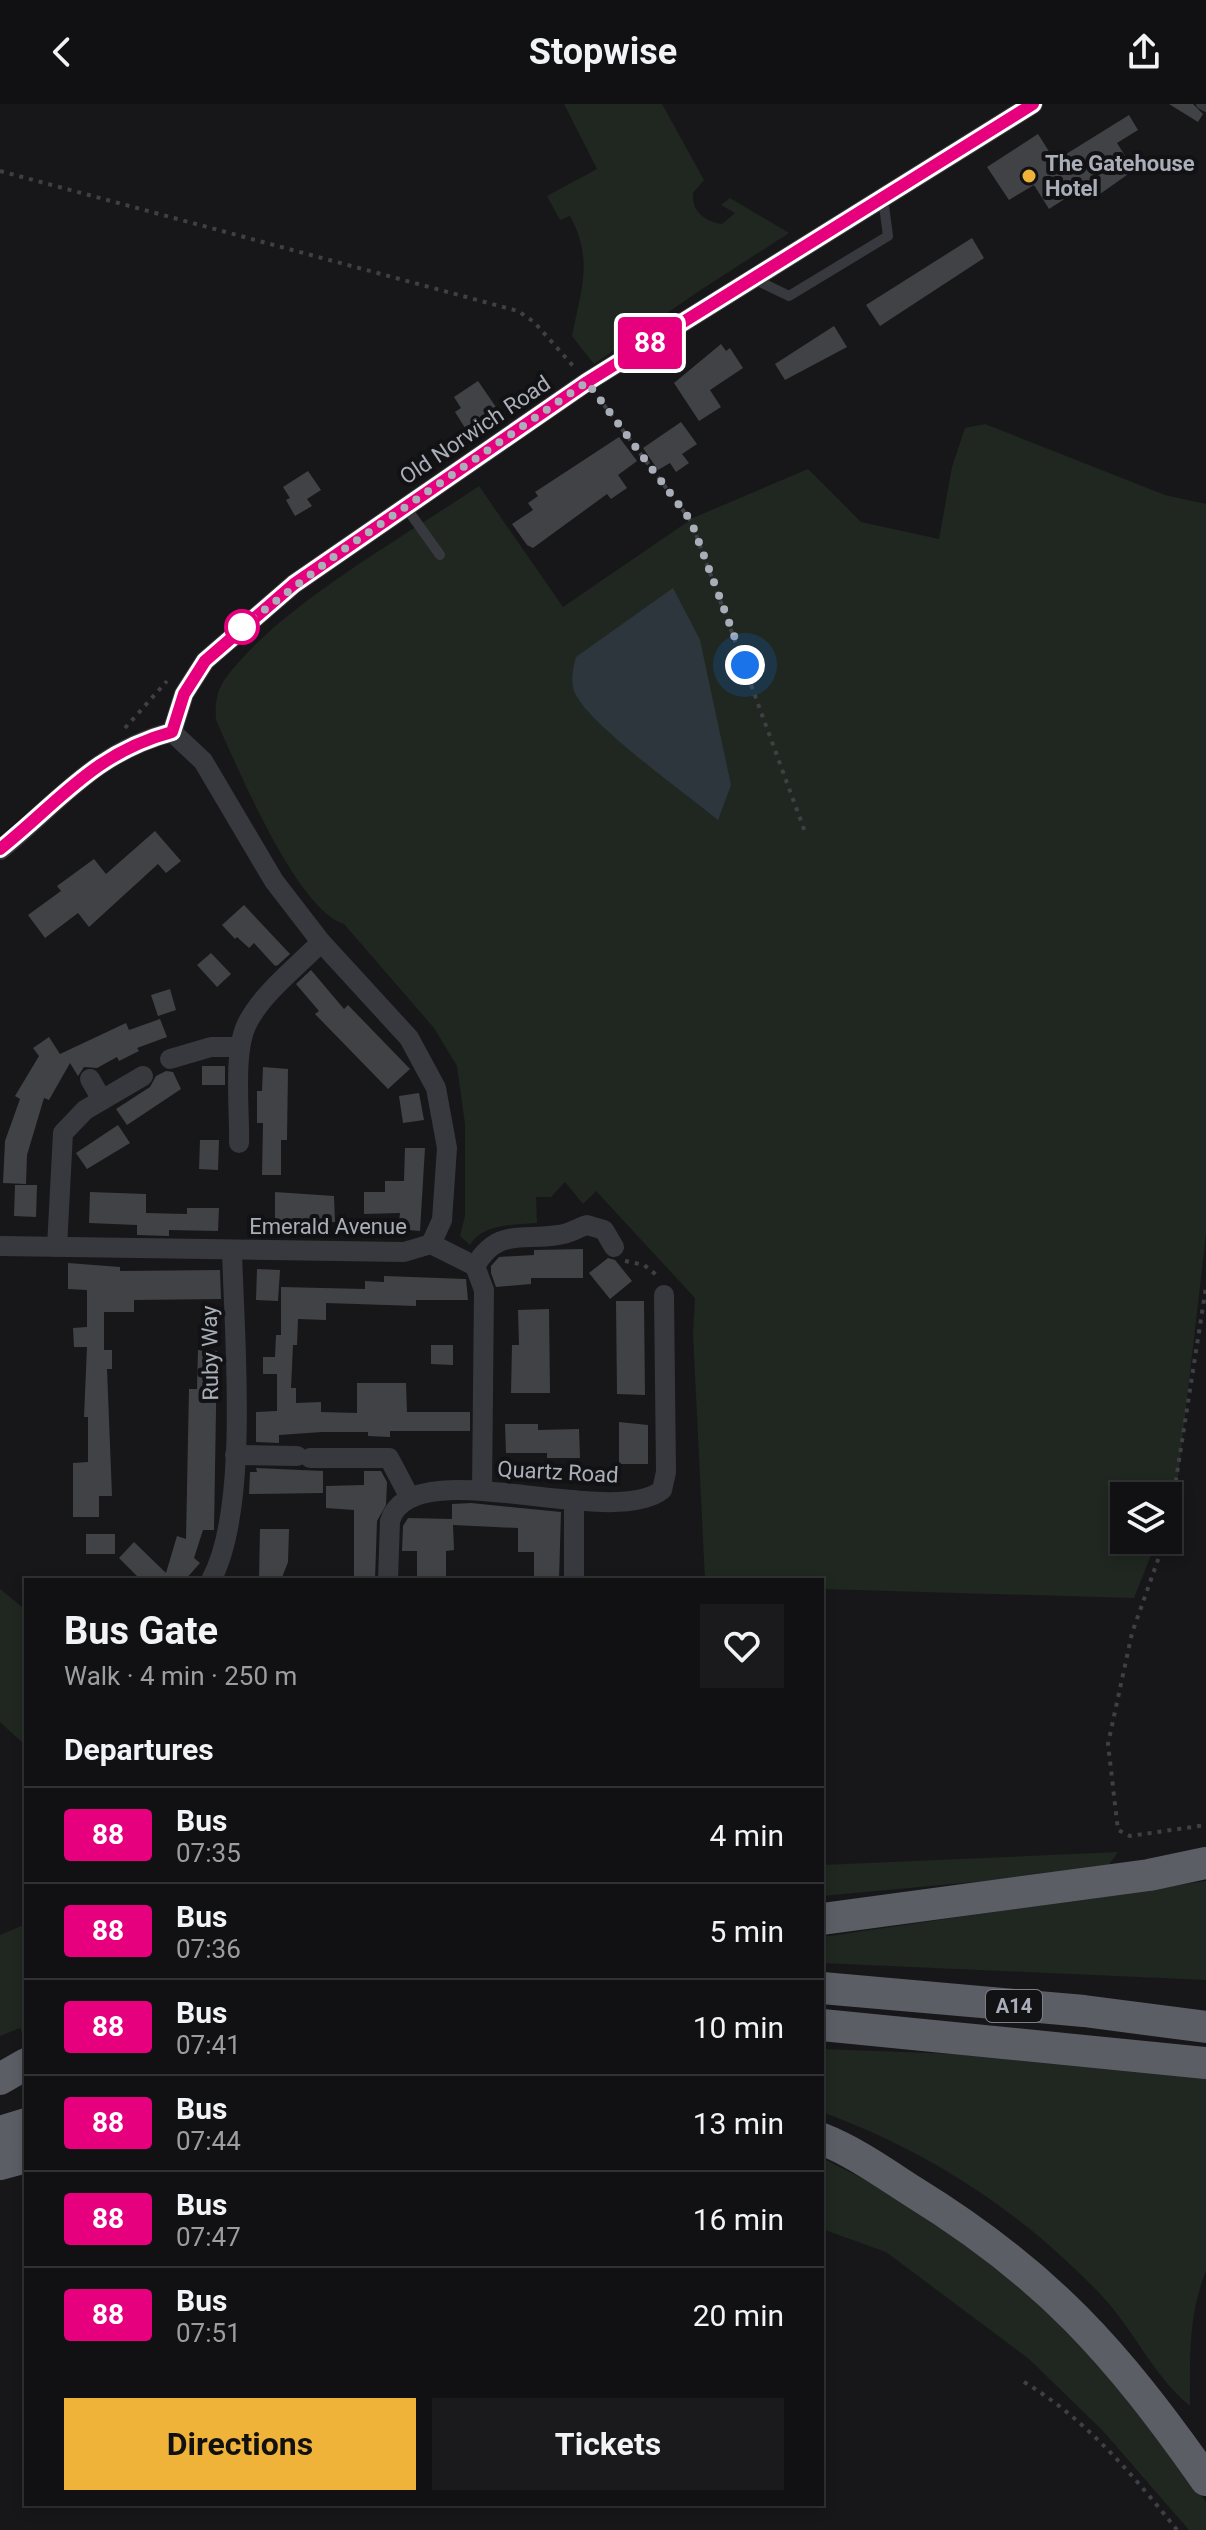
<!DOCTYPE html>
<html lang="en">
<head>
<meta charset="utf-8">
<style>
	:root { --surface:#111113; --page:#1a1a1c; --text:#f1f3f6; --muted:#9c9da0; --line:#303133; --accent:#efb339 }
	body { margin:0; font-family:Roboto,sans-serif; background:var(--page); color:var(--text); height:100vh; display:flex; flex-direction:column; font-size:30px; white-space:nowrap }
	* { box-sizing:border-box; margin:0 }
	p { font-size:26px; color:var(--muted) }
	.icon { flex:none; width:44px; height:44px; fill:none; stroke:currentColor; stroke-width:2; stroke-linecap:round; stroke-linejoin:round }
	.map { position:relative; flex:1; overflow:hidden }
	.details { position:absolute; left:24px; top:1474px; width:800px; height:928px; display:flex; flex-direction:column; background:var(--surface); border-radius:0px; box-shadow:0 4px 12px #0003,0 0 0 2px var(--line) }
	.details>* { flex:none }
	.badge { padding:0 16px; border-radius:6px; font-size:28px; line-height:52px }
	.tools { position:absolute; left:1110px; top:1378px; display:grid; gap:16px }
	.tools a { display:grid; place-items:center; width:72px; height:72px; border-radius:0px; background:var(--surface); box-shadow:0 4px 12px #0003,0 0 0 2px var(--line); font-size:40px }
	.you { position:absolute; width:40px; height:40px; margin:-20px; border:6px solid #fff; border-radius:50%; background:#1a73e8; box-shadow:0 0 0 12px #1a73e833 }
	.map>.badge { position:absolute; translate:-50% -50%; box-shadow:0 0 0 4px #fff }
	h2 { padding:0 40px; font-size:30px; line-height:72px }
	.round { display:grid; place-items:center; flex:none; width:84px; height:84px; border-radius:0px; background:var(--page) }
	.head { display:flex; align-items:center; justify-content:space-between; height:136px; padding:0 40px }
	h1 { font-size:38px; font-weight:700; line-height:60px }
	.action { display:flex; gap:16px; margin-top:auto; padding:16px 40px }
	.action a { flex:1; height:92px; border-radius:0px; background:var(--accent); color:#111; font-size:32px; font-weight:700; line-height:92px; text-align:center }
	.action a+a { background:var(--page); color:var(--text) }
	ul { padding:0; list-style:none }
	li { display:flex; align-items:center; gap:24px; height:96px; padding:0 40px; border-top:2px solid var(--line) }
	li div { flex:1 }
	li b { display:block; font-size:30px }
	li em { font-style:normal }
	li .badge { min-width:88px; font-weight:700; text-align:center }
	header { display:flex; justify-content:space-between; align-items:center; height:104px; padding:0 40px; background:var(--surface); font-size:36px; font-weight:700 }
	.map>svg:first-child { display:block }
	.green { fill:#1f2720 }
	.water { fill:#2d363d }
	.building { fill:#414246 }
	.lines { fill:none; stroke-linecap:round; stroke-linejoin:round }
	.path { stroke:#3e4045; stroke-width:4; stroke-dasharray:4 6; stroke-linecap:butt }
	.service { stroke:#38393e; stroke-width:10 }
	.minor { stroke:#38393e; stroke-width:20 }
	.trunk { stroke:#5c5e66; stroke-width:32 }
	.line-casing { stroke:#fff; stroke-width:18 }
	.line { stroke:#e6007e; stroke-width:12 }
	.walk { stroke:#a9aeb9; stroke-width:8; stroke-dasharray:0 14.4 }
	.poi-dot { fill:#efb339; stroke:#121214; stroke-width:3 }
	.stop-dot { fill:#fff; stroke:#e6007e; stroke-width:4 }
	.labels { text-anchor:middle; dominant-baseline:central; stroke-width:8; stroke-linejoin:round; paint-order:stroke }
	.shield { fill:#121214; stroke:#7c7f88; stroke-width:2 }
	.shield-label { font-size:20px; font-weight:bold; fill:#a9aeb9 }
	.poi-label { font-size:22px; font-weight:bold; fill:#a9aeb9; stroke:#121214; text-anchor:start }
	.street-label { font-size:22px; fill:#a9aeb9; stroke:#121214 }
</style>
</head>
<body>
<header><svg class="icon" aria-label="back" viewBox="0 0 24 24"><path d="M15 5l-7 7 7 7"/></svg>Stopwise<svg class="icon" aria-label="share" viewBox="0 0 24 24"><path d="M12 15V3M7 8l5-5 5 5M5 13v7h14v-7"/></svg></header>
<div class="map">
<svg width="1206" height="2426" viewBox="0 0 1206 2426">
	<rect width="100%" height="100%" fill="#171719"/>
	<!-- green -->
	<g class="green">
		<path d="M564,0H662L704,76L693,89C692,108 704,117 722,120L735,109L721,101L730,94L789,129L696,189L594,260L572,232C581,185 594,156 570,112L560,116L547,92L597,65Z"/>
		<path d="M985,320L1165,391L1206,400V1130L1177,1382L1168,1406V1392H1124V1436H1157L1134,1494L822,1485V1476H705L693,1229L695,1194L596,1087L583,1100L565,1078L551,1093H536L537,1119C514,1121 483,1119 470,1141L460,1132L465,1112V1020L457,962L434,924L344,820C296,805 238,664 216,616C215,601 216,588 225,575C277,503 404,433 479,382L563,503L693,414L808,365L861,418L939,435L952,363L965,324Z"/>
		<path d="M0,1485L26,1506V1642L0,1618Z"/>
		<path d="M1118,1748L1105,1766L822,1792V1761Z"/>
		<path d="M1206,1777V1876L822,1859V1833Z"/>
		<path d="M26,1820V1939L20,1924L0,1932V1831Z"/>
		<path d="M822,1945L1012,1952L1206,1971V2167C1188,2211 1190,2255 1190,2302C1154,2273 1134,2226 1102,2192C1024,2109 929,2047 822,2008Z"/>
		<path d="M822,2054L922,2104L1078,2217L1206,2398V2426H1189L1103,2327L1029,2255L886,2148L822,2125Z"/>
	</g>
	<!-- water -->
	<path class="water" d="M673,484L700,536L731,681L718,716C687,690 590,622 575,589C570,578 573,564 576,553Z"/>
	<!-- building -->
	<g class="building">
		<path d="M1169,0H1193L1203,10L1198,18Z"/>
		<path d="M1129,11L1138,26L1117,39L1134,66L1100,90L1091,78L1049,105L1034,81L1009,96L987,63L1038,30L1055,57Z"/>
		<path d="M972,134L984,154L880,222L866,201Z"/>
		<path d="M834,222L847,243L785,276L775,260Z"/>
		<path d="M721,240L726,247L730,244L743,264L710,286L721,303L699,317L674,279Z"/>
		<path d="M478,277L498,306L467,327L455,308L461,304L454,293Z"/>
		<path d="M681,318L697,340L682,350L689,359L676,368L670,359L658,366L643,344Z"/>
		<path d="M619,333L637,357L618,371L627,384L611,395L607,390L533,444L527,441L512,420L533,406L528,399L538,392L535,388Z"/>
		<path d="M308,367L321,386L307,395L312,402L295,412L286,396L290,394L283,383Z"/>
		<path d="M155,727L181,757L166,769L158,760L89,823L78,809L45,834L28,811L61,787L57,782L94,755L106,770Z"/>
		<path d="M244,801L290,850L278,861L275,862L254,839L249,844L237,833L235,835L222,821Z"/>
		<path d="M211,849L231,870L217,883L197,861Z"/>
		<path d="M311,866L344,905L348,901L410,965L388,985L315,910L319,907L296,880Z"/>
		<path d="M170,885L176,906L158,912L151,891Z"/>
		<path d="M160,915L167,933L137,944L139,947L119,957L117,953L97,964L84,963L78,972L70,959L49,996L44,994L27,1051L26,1080L3,1079L5,1037L20,995L15,992L39,952L33,944L49,933L60,950L126,919L129,926Z"/>
		<rect x="202" y="962" width="23" height="19"/>
		<path d="M263,963L288,965L287,1036H281V1071H262L263,1019H257V987H262Z"/>
		<path d="M166,967L173,968L181,985L127,1021L116,1005L150,983L156,972Z"/>
		<path d="M419,989L424,1016L403,1019L399,992Z"/>
		<path d="M118,1021L130,1039L87,1065L76,1049Z"/>
		<path d="M200,1036H219L218,1066L199,1065Z"/>
		<path d="M405,1044H425L420,1127L398,1125L400,1109L364,1110V1088H385V1077H404Z"/>
		<path d="M15,1081H37L36,1113L14,1112Z"/>
		<path d="M90,1088L146,1090V1109L187,1110V1104H219L218,1127L169,1126V1132L137,1131V1121L89,1119Z"/>
		<path d="M275,1088L334,1092L335,1118L275,1119Z"/>
		<path d="M583,1145V1174H531V1180L496,1183L491,1169V1162L499,1153L534,1151V1146Z"/>
		<path d="M608,1154L615,1156L632,1177L610,1195L589,1169Z"/>
		<path d="M68,1159L120,1163V1167L220,1166L221,1195L134,1196V1208H104V1246H112V1265H107L112,1392H99V1413H73V1359L88,1358V1313H84L87,1243H74L73,1224L87,1223V1186L68,1185Z"/>
		<path d="M257,1165L280,1166L278,1197L256,1196Z"/>
		<path d="M384,1172L466,1175L468,1196H416V1202L326,1199V1216L298,1215L297,1241H293L291,1284H296V1299L321,1298V1308L357,1309V1279H406L407,1308H470V1327H390V1333L368,1332V1328H322L279,1331V1339L256,1338V1308L277,1307V1270H263V1253H275L276,1231H281V1183L365,1185V1177L384,1178Z"/>
		<path d="M616,1197H644L645,1291L617,1290Z"/>
		<path d="M549,1205L550,1289H511L512,1241H519L518,1206Z"/>
		<path d="M431,1241H453V1261L431,1260Z"/>
		<path d="M198,1246L217,1247L214,1426H203L194,1454L200,1459L185,1476H141L119,1454L134,1438L166,1469L177,1432L186,1435L189,1285H197Z"/>
		<path d="M619,1318L648,1321V1360H619Z"/>
		<path d="M505,1320H538V1326L579,1325L580,1354H547V1349H506Z"/>
		<path d="M256,1364L323,1367V1389L249,1390L250,1368H257Z"/>
		<path d="M364,1367H381L387,1378L386,1401L377,1417L375,1476H354V1406L326,1404V1382L364,1381Z"/>
		<path d="M471,1399L561,1408L559,1476H534V1448H518V1424L453,1421L454,1446L446,1447V1476H417V1447H402L403,1422L408,1414L452,1415V1400Z"/>
		<path d="M260,1425H289L288,1458L281,1476H259Z"/>
		<rect x="86" y="1430" width="29" height="20"/>
	</g>
	<g class="lines">
		<!-- path -->
		<g class="path">
			<path d="M0,67L518,207L534,218L575,264"/>
			<path d="M598,293L691,417L805,728"/>
			<path d="M125,624L167,577"/>
			<path d="M625,1157L644,1161L659,1173"/>
			<path d="M1168,1427L1206,1183"/>
			<path d="M1165,1436L1132,1529L1108,1640L1118,1726L1130,1732L1206,1721"/>
			<path d="M1024,2278C1086,2315 1133,2371 1177,2426"/>
		</g>
		<!-- service -->
		<g class="service">
			<path d="M1201,0L1206,3"/>
			<path d="M754,175L789,192L888,132L883,94"/>
			<path d="M405,402L440,451"/>
		</g>
		<!-- minor -->
		<g class="minor">
			<path d="M0,746C60,697 95,648 172,628L184,590L205,557L294,480L587,278L1033,0"/>
			<path d="M170,955L211,943H240"/>
			<path d="M90,975L102,996"/>
			<path d="M239,1039C240,1005 232,944 249,916C265,887 298,862 321,838"/>
			<path d="M431,1140L475,1162L484,1186L482,1387"/>
			<path d="M0,1142L404,1148L431,1140L442,1116L447,1044L436,984L409,934L321,838L274,777L203,657L172,628"/>
			<path d="M57,1143L63,1029L85,1006L143,972"/>
			<path d="M475,1162C498,1124 520,1137 558,1131C569,1130 577,1124 587,1121L604,1126L614,1143"/>
			<path d="M235,1351L297,1352"/>
			<path d="M310,1354H389L409,1392"/>
			<path d="M574,1396V1476"/>
			<path d="M211,1476C250,1405 234,1230 232,1146"/>
			<path d="M388,1476L390,1417C410,1345 610,1427 662,1386L666,1368L664,1191"/>
		</g>
		<!-- trunk -->
		<g class="trunk">
			<path d="M822,1815L1149,1771L1206,1759"/>
			<path d="M822,1884L1084,1907L1206,1923"/>
			<path d="M822,1921L1206,1959"/>
			<path d="M0,1975L26,1960"/>
			<path d="M0,2028L26,2020"/>
			<path d="M822,2035C853,2047 884,2069 912,2087C1047,2170 1116,2248 1206,2376"/>
			<path d="M0,2060L26,2053"/>
		</g>
	</g>
	<g class="lines">
		<!-- line casing -->
		<g class="line-casing">
			<path id="line" d="M0,745C60,697 94,649 172,628L184,590L205,557L294,480L587,278L1033,0"/>
		</g>
		<!-- line -->
		<use href="#line" class="line"/>
		<!-- walk -->
		<path class="walk" d="M242,523L340,448L587,278L691,417L745,561"/>
	</g>
	<!-- markers -->
	<circle class="poi-dot" cx="1029" cy="72" r="8"/>
	<circle class="stop-dot" cx="242" cy="523" r="16"/>
	<g class="labels">
		<!-- shield labels -->
		<rect class="shield" x="986" y="1886" width="56" height="32" rx="6"/>
		<g class="shield-label">
			<text x="1014" y="1902">A14</text>
		</g>
		<!-- poi labels -->
		<g class="poi-label">
			<text x="1045" y="59">The Gatehouse<tspan x="1045" dy="25">Hotel</tspan></text>
		</g>
		<!-- street labels -->
		<g class="street-label">
			<text transform="translate(475 326) rotate(-34)">Old Norwich Road</text>
			<text x="328" y="1122">Emerald Avenue</text>
			<text transform="translate(210 1249) rotate(-91)">Ruby Way</text>
			<text transform="translate(558 1368) rotate(3)">Quartz Road</text>
		</g>
	</g>
</svg>
<div class="tools">
<a><svg class="icon" aria-label="layers" viewBox="0 0 24 24"><path d="M12 4l9 5-9 5-9-5zM3 14l9 5 9-5"/></svg></a>
</div>
<div class="you" style="left:745px;top:561px"></div>
<b class="badge" style="left:650px;top:239px;background:#e6007e;color:#fff">88</b>
<section class="details">
<div class="head"><div><h1>Bus Gate</h1><p>Walk · 4 min · 250 m</p></div><a class="round"><svg class="icon" aria-label="heart" viewBox="0 0 24 24"><path d="M12 20l-8-8c-3-5 5-10 8-4 3-6 11-1 8 4z"/></svg></a></div>
<h2>Departures</h2>
<ul>
<li><span class="badge" style="background:#e6007e;color:#fff">88</span><div><b>Bus</b><p>07:35</p></div><em>4 min</em></li>
<li><span class="badge" style="background:#e6007e;color:#fff">88</span><div><b>Bus</b><p>07:36</p></div><em>5 min</em></li>
<li><span class="badge" style="background:#e6007e;color:#fff">88</span><div><b>Bus</b><p>07:41</p></div><em>10 min</em></li>
<li><span class="badge" style="background:#e6007e;color:#fff">88</span><div><b>Bus</b><p>07:44</p></div><em>13 min</em></li>
<li><span class="badge" style="background:#e6007e;color:#fff">88</span><div><b>Bus</b><p>07:47</p></div><em>16 min</em></li>
<li><span class="badge" style="background:#e6007e;color:#fff">88</span><div><b>Bus</b><p>07:51</p></div><em>20 min</em></li>
</ul>
<div class="action"><a>Directions</a><a>Tickets</a></div>
</section>
</div>
</body>
</html>
